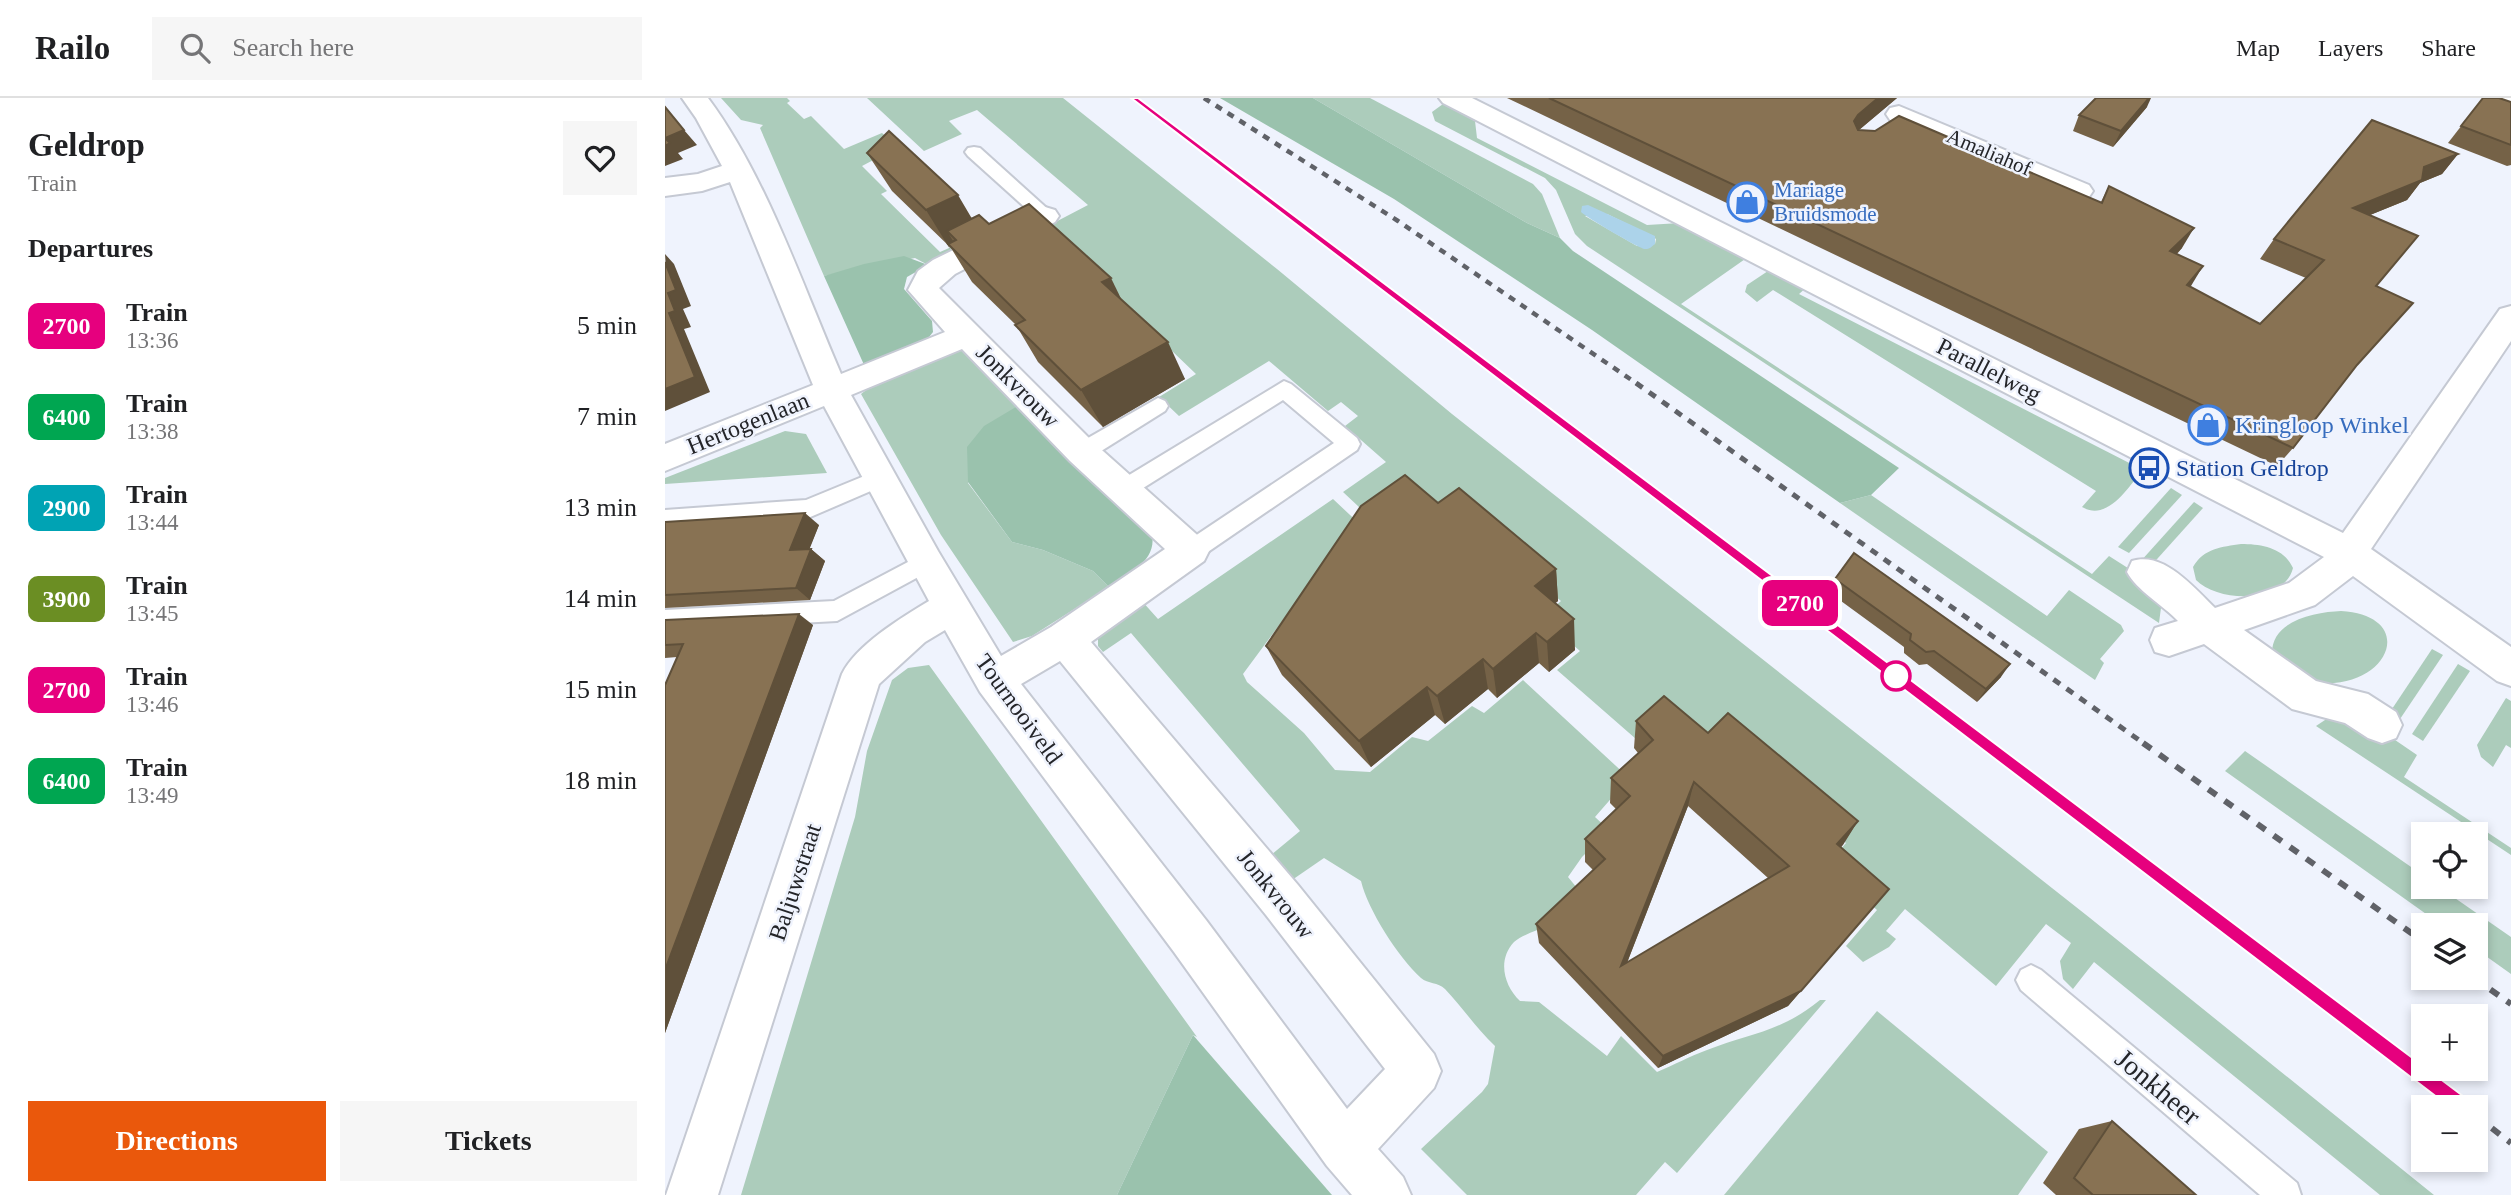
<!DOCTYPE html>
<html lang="en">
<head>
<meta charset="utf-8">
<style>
	:root { --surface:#fff; --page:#f6f6f6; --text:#202124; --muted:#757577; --line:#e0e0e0; --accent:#ea580c }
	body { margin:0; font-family:Georgia,serif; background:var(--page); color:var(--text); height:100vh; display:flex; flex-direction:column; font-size:26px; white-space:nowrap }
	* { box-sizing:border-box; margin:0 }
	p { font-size:23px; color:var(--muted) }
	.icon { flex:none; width:38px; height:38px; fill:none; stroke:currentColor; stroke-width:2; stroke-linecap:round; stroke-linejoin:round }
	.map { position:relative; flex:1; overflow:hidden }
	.panel { display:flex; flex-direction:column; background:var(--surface); width:665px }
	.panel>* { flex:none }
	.badge { padding:0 14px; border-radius:10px; font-size:24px; line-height:46px }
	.controls { position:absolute; left:1746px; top:724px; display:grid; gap:14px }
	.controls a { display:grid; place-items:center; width:77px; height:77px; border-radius:0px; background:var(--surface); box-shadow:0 4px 10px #0003; font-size:35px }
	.map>.badge { position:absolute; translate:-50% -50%; box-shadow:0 0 0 4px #fff }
	h2 { padding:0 28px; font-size:26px; line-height:63px }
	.round { display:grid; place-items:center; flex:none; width:74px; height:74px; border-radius:0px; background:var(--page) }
	.summary { display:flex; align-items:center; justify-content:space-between; height:119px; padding:0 28px }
	h1 { font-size:33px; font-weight:700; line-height:52px }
	.button { display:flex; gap:14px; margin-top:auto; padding:14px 28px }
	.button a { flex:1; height:80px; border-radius:0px; background:var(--accent); color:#fff; font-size:28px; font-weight:700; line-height:80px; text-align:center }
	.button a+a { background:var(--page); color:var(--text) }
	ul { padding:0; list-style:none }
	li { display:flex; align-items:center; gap:21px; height:91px; padding:0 28px }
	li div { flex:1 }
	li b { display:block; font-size:26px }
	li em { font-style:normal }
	li .badge { min-width:77px; font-weight:700; text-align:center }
	header { display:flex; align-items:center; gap:42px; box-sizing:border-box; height:98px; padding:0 35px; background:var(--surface); border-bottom:2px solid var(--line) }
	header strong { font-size:33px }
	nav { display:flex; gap:38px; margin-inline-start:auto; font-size:24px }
	.search { width:490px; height:63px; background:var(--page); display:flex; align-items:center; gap:18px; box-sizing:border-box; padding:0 24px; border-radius:0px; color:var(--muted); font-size:26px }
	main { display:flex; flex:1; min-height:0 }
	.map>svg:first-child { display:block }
	.green { fill:#acccbb; fill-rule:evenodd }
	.forest { fill:#9ac2ad }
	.water { fill:#acd3ea }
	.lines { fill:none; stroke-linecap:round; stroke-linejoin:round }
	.lane-casing { stroke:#c5c9d3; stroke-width:4 }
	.street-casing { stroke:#c5c9d3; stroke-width:4 }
	.lane { fill:#fff; fill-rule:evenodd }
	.street { fill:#fff; fill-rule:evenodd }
	.rail-far2 { stroke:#606268; stroke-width:4.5; stroke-dasharray:7 7; stroke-linecap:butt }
	.rail-far1 { stroke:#606268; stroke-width:5; stroke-dasharray:8 8; stroke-linecap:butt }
	.rail { stroke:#606268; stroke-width:6; stroke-dasharray:10 10; stroke-linecap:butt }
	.wall { fill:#756247; fill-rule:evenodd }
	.shaded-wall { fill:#5f503a }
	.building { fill:#887253; stroke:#5f503a; stroke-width:2; fill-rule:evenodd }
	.line { fill:#e6007e; stroke:#fff; stroke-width:2 }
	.stop-dot { fill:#fff; stroke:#e6007e; stroke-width:3.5 }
	.labels { text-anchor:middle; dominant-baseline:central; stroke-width:5; stroke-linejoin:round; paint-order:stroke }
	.far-street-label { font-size:21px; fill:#242529; stroke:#eff3fd }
	.far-shop-label { font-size:21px; fill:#366cbe; stroke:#eff3fd; text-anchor:start }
	.street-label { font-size:24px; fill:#242529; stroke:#eff3fd }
	.shop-label { font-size:24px; fill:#366cbe; stroke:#eff3fd; text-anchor:start }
	.transit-label { font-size:24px; fill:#164399; stroke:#eff3fd; text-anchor:start }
	.near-street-label { font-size:28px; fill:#242529; stroke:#eff3fd }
</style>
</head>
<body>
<header>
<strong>Railo</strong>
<div class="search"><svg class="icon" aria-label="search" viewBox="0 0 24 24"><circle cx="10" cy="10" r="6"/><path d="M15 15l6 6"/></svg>Search here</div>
<nav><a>Map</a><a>Layers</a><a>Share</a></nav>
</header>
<main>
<section class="panel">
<div class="summary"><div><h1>Geldrop</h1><p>Train</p></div><a class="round"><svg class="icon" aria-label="heart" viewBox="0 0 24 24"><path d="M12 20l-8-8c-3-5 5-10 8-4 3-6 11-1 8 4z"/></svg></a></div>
<h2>Departures</h2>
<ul>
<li><span class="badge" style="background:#e6007e;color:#fff">2700</span><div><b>Train</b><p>13:36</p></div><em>5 min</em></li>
<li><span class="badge" style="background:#00a651;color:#fff">6400</span><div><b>Train</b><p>13:38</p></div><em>7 min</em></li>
<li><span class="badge" style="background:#00a3b4;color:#fff">2900</span><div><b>Train</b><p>13:44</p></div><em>13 min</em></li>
<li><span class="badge" style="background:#6b8e23;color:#fff">3900</span><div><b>Train</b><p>13:45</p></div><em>14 min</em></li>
<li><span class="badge" style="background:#e6007e;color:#fff">2700</span><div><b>Train</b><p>13:46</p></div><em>15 min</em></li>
<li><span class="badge" style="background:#00a651;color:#fff">6400</span><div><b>Train</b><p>13:49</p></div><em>18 min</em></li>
</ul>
<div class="button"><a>Directions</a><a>Tickets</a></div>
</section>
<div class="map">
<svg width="1846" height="1097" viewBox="0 0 1846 1097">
	<rect width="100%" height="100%" fill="#eff3fd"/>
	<!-- green -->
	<g class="green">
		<path d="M56,0H122L125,3L122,5L139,21L146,18L179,51L217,35L233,49L197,68L222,93L216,96L275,154L316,136L319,139L263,167L250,160L159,178L95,30L98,27L76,22Z"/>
		<path d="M202,0H398L612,171L787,316L1425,820L1769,1097H1715L1429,864L1408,891L1398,881L1395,863L1406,845L1381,826L1331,888L1240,811L1221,833L1231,841L1224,849L1198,864L1181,848L1212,812L1162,767L1181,745L1056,640L971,641L892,572L915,553L877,520L896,503L799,422L710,424L678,394L721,364L680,328L693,318L676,304L663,313L604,263L514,318L494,299L531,276L379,130L423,107L312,12L284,23L297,36L259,53Z"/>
		<path d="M648,0H705L868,86L877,96L895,140L862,125Z"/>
		<path d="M778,6L810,23L812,40L982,127L1015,125L1083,159L1016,206L1427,476L1444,458L1477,479L1497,502L1494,525L922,148L910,136L891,92L880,80L770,23L767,14ZM942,116L985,137L991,141L990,146L972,148L920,118Z"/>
		<path d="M1106,171L1142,189L1134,196L1478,372C1463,389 1443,424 1417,409L1431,393L1108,192L1092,204L1080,194L1082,187Z"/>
		<path d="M292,252L303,253L356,306L303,385L347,444L378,452L428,473L444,489L367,538L348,544L276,437L196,296L213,283Z"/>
		<path d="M120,333L141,336L162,375L0,386V380Z"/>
		<path d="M1506,390L1517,397L1464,455L1453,449Z"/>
		<path d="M1206,397L1382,518L1404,492L1456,527L1459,533L1435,561L1439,565L1430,582L1175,405Z"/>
		<path d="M668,401L701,432L646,484L578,576L582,584L639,635L670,672L705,674L747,639L763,643L807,608L819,615L858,582L964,680L930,719L944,732L917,759L903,779L917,796C907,806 896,819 884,826C873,833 858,836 849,844C832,862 839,888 855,903L874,904L942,958L956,938L992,974C1009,967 1025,958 1042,952C1086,935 1116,934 1155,902H1161L1012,1075L1000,1064L971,1097H802L756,1051L817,994L823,986L830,948C811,930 798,910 780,891C773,884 763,886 756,880C733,859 703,812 696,783L659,760L627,782L606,757L635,733L466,535L438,554L433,548V535L476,502L493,521Z"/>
		<path d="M1529,404L1538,410L1484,470L1475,464Z"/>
		<path d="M1576,446C1597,446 1619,450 1628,470C1619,506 1554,505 1531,482L1528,469C1539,450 1557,449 1576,446Z"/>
		<path d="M1676,513C1753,518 1725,589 1657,585C1652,585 1645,586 1641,584C1629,579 1617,564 1607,556C1606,522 1651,514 1676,513Z"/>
		<path d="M1767,551L1778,557L1731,627L1721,620Z"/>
		<path d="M1793,566L1805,573L1758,643L1747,636Z"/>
		<path d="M264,567L532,939L528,937L452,1097H76L190,719L202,653L227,582L243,570Z"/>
		<path d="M1841,600L1846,603V650L1841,647L1828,669L1816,659L1812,647Z"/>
		<path d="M1663,620L1714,631L1752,657L1739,679L1846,750V757L1651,628Z"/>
		<path d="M1580,653L1759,778V789H1774L1846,839V876L1811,851V828H1778L1560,673Z"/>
		<path d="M1212,913L1383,1054L1353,1097H1059Z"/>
	</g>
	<!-- forest -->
	<g class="forest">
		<path d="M555,0H648L862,125L895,140L908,153L1234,370L1206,397L1175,405L927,232L729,101Z"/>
		<path d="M239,158L263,167L242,179L239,191L267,223L268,234L260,244L200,269L159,178L199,166Z"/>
		<path d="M356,306L487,437C492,463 463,476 444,489L428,473L378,452L347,444L303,384L302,349L319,328Z"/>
		<path d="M528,937L667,1097H452Z"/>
	</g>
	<!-- water -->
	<path class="water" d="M923,107L990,138V146C986,149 985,151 980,151C975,151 921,119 916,114L917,108Z"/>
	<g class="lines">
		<!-- lane casing -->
		<g class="lane-casing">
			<g id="lane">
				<path d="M309,49L315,50L386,114L389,118L386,122H374L303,58L300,54L303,50Z"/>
				<path d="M619,283L626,286L692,340L695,346L692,352L534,460L526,462L518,460L514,453L518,446L669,345L618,302L467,397L459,400L451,397L448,391L451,385Z"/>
				<path d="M493,300L500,303L503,308L500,313L425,360L417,362L409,360L406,354L409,348Z"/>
				<path d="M214,372L222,374L225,380L222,386L143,420L0,430V412L141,402Z"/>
				<path d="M260,455L268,457L272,464L268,471L172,523L0,532V512L169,503Z"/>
				<path d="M1366,867L1376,872L1632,1085L1636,1097H1595L1356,892L1351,882L1356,872Z"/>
			</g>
		</g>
		<!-- street casing -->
		<g class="street-casing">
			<g id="street">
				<path d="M17,0H43C101,78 137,186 176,276L280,234L243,192L253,173L268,162L370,112L380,109L390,112L394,118L390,124L290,176L274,190L429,345L539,443L544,453L539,463L426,544L633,787L769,956L776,973L769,990L713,1051L738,1079L746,1097H687L662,1068L509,854L315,594L280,532L260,544L214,586L53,1097H1L177,576C191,547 236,520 264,503L159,308L0,373V346L148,287L65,84L37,93L0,98V80L33,76L57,68L31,20ZM297,251L405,363L500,451L386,529L336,558L273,453L186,297ZM395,563L601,817L720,971L682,1011L541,822L356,586Z"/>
				<path d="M774,0H807L1678,435L1835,211L1846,208V243L1706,451L1846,549V588L1832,583L1688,478L1650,507L1579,532L1651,583L1703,596L1731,614L1737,627L1731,640L1717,645L1703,640L1680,625L1627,611L1539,546L1504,558L1490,554L1485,542L1490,530L1513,523C1498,507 1471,492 1462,474L1467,463C1499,453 1529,490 1550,510L1624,485L1659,459L778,5Z"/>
				<path d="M1830,0H1846V9L1834,5Z"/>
				<path d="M1234,8L1424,87L1428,93L1424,99L1414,102L1404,99L1225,22L1221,16L1225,10Z"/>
			</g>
		</g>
		<!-- lane -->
		<use href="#lane" class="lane"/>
		<!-- street -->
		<use href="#street" class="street"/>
		<!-- rail-far2 -->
		<g class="rail-far2">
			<path d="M470,0L848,287"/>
			<path d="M539,0L733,123L974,287"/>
		</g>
		<!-- rail-far1 -->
		<g class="rail-far1">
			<path d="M846,285L1322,647"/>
			<path d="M971,285L1481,647"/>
		</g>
		<!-- rail -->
		<g class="rail">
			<path d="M1319,645L1800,1010"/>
			<path d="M1478,645L1759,844"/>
			<path d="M1809,880L1846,906"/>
			<path d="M1811,1018L1846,1045"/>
		</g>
	</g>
	<!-- wall -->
	<g class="wall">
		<path d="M842,0H1232L1194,32L1436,104L1444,88L1517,150L1512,156L1525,189L1595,226L1641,180L1595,161L1609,141L1793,56L1777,76L1755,85L1742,102L1705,117L1711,188L1748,205L1687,272L1628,350L1612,368Z"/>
		<path d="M1818,0L1846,4V67L1842,68L1783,45Z"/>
		<path d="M1482,9L1448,49L1408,33L1414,17Z"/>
		<path d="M202,55L307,120L324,126L457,203L520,281L438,329L373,264L351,227L307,184L286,150L227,93Z"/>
		<path d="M0,424L154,427L144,451H146L160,463L145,502L0,510Z"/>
		<path d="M891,471L893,503L890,505L910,552L884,574L874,565L832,600L823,591L780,626L770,617L706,669L617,577L601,548Z"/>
		<path d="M1170,481L1336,579L1312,604L1262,566L1254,567L1239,555V549L1165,495Z"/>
		<path d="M0,522L148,527L0,935V587L12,559L0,560Z"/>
		<path d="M971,623L1043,635L1193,723L1176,749L1207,811L1123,908L993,970L874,845L871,826L928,772L920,764V741L951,711L945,705L946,680L973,655L969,650ZM1023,708L1103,780L962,865Z"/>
		<path d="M1447,1023L1531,1097H1391L1378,1085L1414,1031Z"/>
	</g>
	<!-- shaded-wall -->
	<g class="shaded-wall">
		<path d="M1213,0H1232L1188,37L1189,23L1193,17Z"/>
		<path d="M1484,0H1486L1482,9L1448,49L1456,33Z"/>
		<path d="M19,32L32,47L13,55L18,61L0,68V40Z"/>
		<path d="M1793,56L1777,76L1755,85L1742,102L1673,130L1688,110L1759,69Z"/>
		<path d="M293,97L316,136L291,142L282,133L291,148L283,146L285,151L261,112Z"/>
		<path d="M1529,130L1517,150L1494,173L1505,153Z"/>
		<path d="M0,156L9,166L26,208L18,211L26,229L19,231L45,294L0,313V291L4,215Z"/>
		<path d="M1538,168L1526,188L1509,207L1522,187Z"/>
		<path d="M446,180L464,217L437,184Z"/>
		<path d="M503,244L520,281L438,329L416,292Z"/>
		<path d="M140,415L154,427L139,465L125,452Z"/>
		<path d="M146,451L160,463L145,502L131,490Z"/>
		<path d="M891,471L893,503L873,519L870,488Z"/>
		<path d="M134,516L148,527L0,935V872Z"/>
		<path d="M909,521L910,552L884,574L882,544Z"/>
		<path d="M871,535L874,565L832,600L828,571Z"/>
		<path d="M818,561L823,591L780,626L772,598Z"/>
		<path d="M1345,566L1336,579L1312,604L1321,591Z"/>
		<path d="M762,589L770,617L706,669L694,643Z"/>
		<path d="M1029,684L1023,708L954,885L956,868Z"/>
		<path d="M1193,723L1178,747L1158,768L1172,746Z"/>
		<path d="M1224,791L1123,908L993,970L998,958Z"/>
	</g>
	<!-- building -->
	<g class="building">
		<path d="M884,0H1213L1193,17L1189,23L1193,32L1210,33L1234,18L1437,105L1444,88L1529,130L1505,153L1538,168L1522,187L1595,226L1659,162L1609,141L1707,22L1793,56L1759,69L1757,82L1688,110L1753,138L1711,188L1748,205L1692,267L1628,350Z"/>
		<path d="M1431,0H1484L1456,33L1414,17Z"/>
		<path d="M1818,0H1834L1846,4V47L1796,28Z"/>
		<path d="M0,9L19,32L0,40L5,45L0,48Z"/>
		<path d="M224,33L293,97L261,112L202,55Z"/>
		<path d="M364,106L446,180L437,184L503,244L416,292L350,227L360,222L283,146L291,142L282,133L314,117L324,126Z"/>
		<path d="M0,164L11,192L3,195L10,213L4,215L30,279L0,291Z"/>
		<path d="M740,377L773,405L794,390L891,471L870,488L909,521L882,544L871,535L828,571L818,561L772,598L762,589L694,643L601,548L696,408Z"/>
		<path d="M140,415L125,452L146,451L131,490L0,497V424Z"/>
		<path d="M1189,455L1345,566L1321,591L1269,553L1261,554L1245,542L1246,536L1170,481Z"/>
		<path d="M134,516L0,872V587L18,546L0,547V522Z"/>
		<path d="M999,598L1043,635L1063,615L1193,723L1172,746L1224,791L1136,893L998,958L871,826L940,761L920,741L965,698L946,680L988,642L971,623ZM1029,684L1124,768L956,868Z"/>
		<path d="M1447,1023L1531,1097H1428L1409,1080Z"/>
	</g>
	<!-- line -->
	<path class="line" d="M466,0H473L1806,1004L1808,1010L1806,1016L1800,1018L1794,1016Z"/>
	<!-- icons -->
	<defs>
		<g id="shop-ring" transform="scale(2.0125)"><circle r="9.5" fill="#eff3fd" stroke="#3f7fe0" stroke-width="1.5"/><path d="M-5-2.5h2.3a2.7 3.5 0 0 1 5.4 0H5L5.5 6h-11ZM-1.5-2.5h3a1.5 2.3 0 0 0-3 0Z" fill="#3f7fe0"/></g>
		<g id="bus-ring" transform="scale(2.0125)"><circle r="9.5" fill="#eff3fd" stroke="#1a4fb4" stroke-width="1.5"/><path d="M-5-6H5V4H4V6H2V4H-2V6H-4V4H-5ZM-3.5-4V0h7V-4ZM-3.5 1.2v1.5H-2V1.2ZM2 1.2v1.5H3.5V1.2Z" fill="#1a4fb4"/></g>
	</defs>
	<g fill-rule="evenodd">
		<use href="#shop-ring" x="1082" y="104"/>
		<use href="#shop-ring" x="1543" y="327"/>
		<use href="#bus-ring" x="1484" y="370"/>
	</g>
	<!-- markers -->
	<circle class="stop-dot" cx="1231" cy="578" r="14"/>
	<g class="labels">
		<!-- far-street labels -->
		<g class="far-street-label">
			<text transform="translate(1324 54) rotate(23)">Amaliahof</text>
		</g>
		<!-- far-shop labels -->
		<g class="far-shop-label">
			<text x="1109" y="92">Mariage<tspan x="1109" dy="24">Bruidsmode</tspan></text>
		</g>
		<!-- street labels -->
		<g class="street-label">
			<text transform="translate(1324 272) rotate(27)">Parallelweg</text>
			<text transform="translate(353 288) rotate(45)">Jonkvrouw</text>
			<text transform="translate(83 325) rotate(-22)">Hertogenlaan</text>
			<text transform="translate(354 611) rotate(54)">Tournooiveld</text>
			<text transform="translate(130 784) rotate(-72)">Baljuwstraat</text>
			<text transform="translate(611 796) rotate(51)">Jonkvrouw</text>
		</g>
		<!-- shop labels -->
		<g class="shop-label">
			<text x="1570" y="327">Kringloop Winkel</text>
		</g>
		<!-- transit labels -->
		<g class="transit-label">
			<text x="1511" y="370">Station Geldrop</text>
		</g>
		<!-- near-street labels -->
		<g class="near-street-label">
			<text transform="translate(1493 989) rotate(40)">Jonkheer</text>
		</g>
	</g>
</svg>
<div class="controls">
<a><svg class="icon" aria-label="locate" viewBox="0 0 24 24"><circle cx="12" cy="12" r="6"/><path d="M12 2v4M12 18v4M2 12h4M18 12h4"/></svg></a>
<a><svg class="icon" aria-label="layers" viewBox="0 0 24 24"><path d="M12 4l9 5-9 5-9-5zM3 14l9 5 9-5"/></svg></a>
<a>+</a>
<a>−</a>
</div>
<b class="badge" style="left:1135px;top:505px;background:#e6007e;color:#fff">2700</b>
</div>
</main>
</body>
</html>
